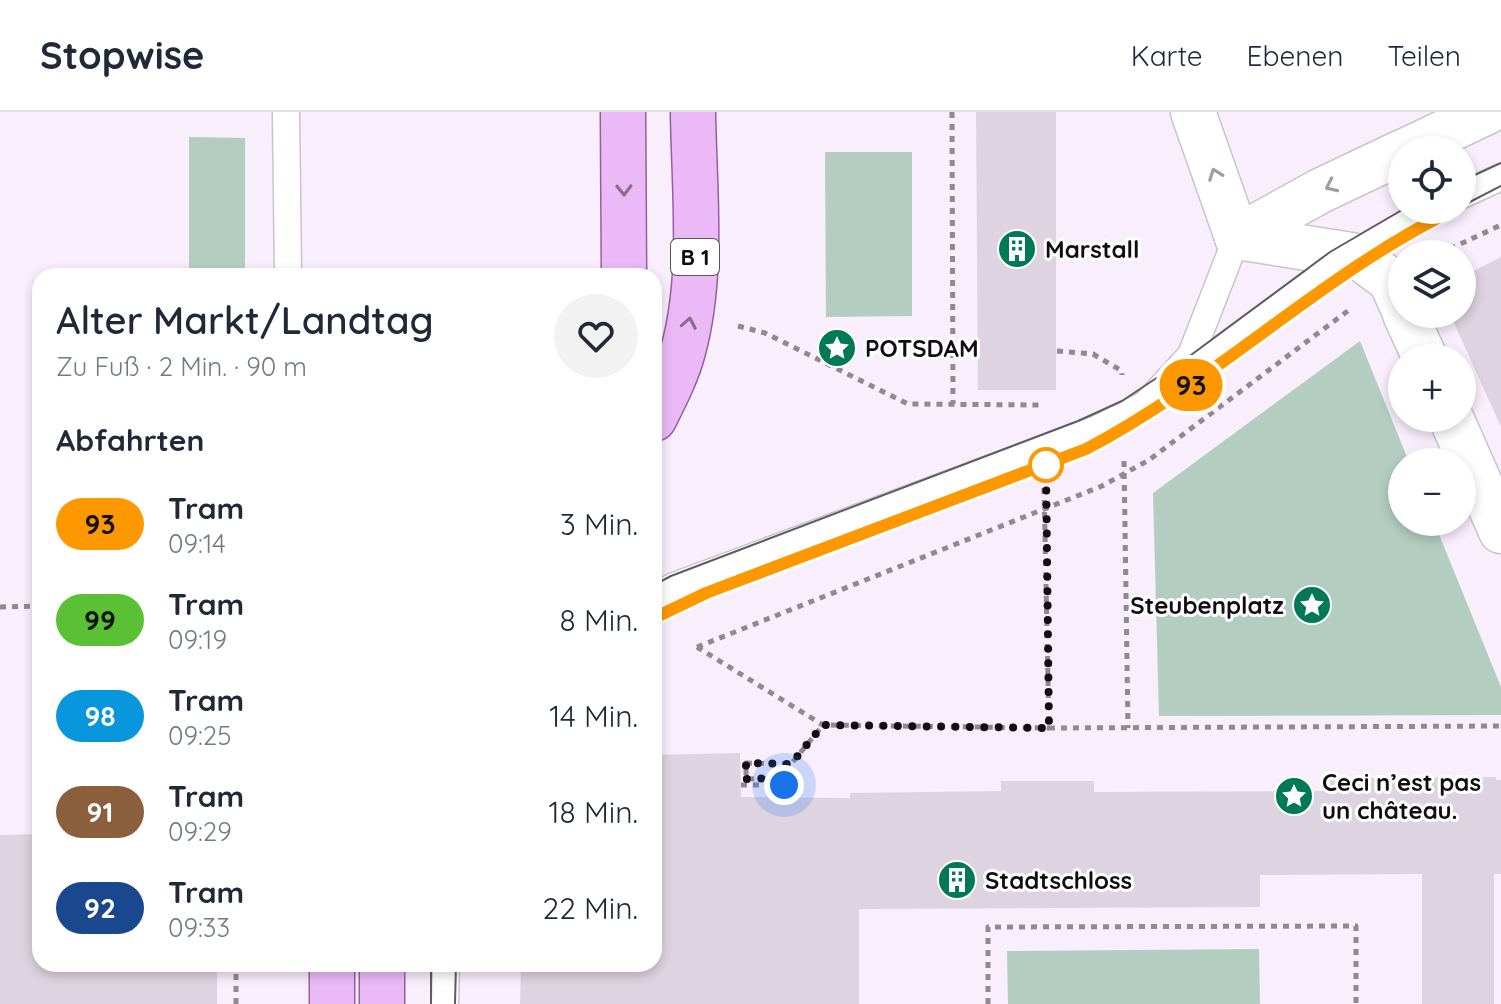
<!DOCTYPE html>
<html lang="de">
<head>
<meta charset="utf-8">
<style>
	:root { --surface:#fff; --page:#f2f2f3; --text:#1f2937; --muted:#747a83; --line:#e0e1e3 }
	body { margin:0; font-family:Quicksand,sans-serif; background:var(--page); color:var(--text); height:100vh; display:flex; flex-direction:column; font-size:30px; white-space:nowrap }
	* { box-sizing:border-box; margin:0 }
	p { font-size:26px; color:var(--muted) }
	.icon { flex:none; width:44px; height:44px; fill:none; stroke:currentColor; stroke-width:2; stroke-linecap:round; stroke-linejoin:round }
	.map { position:relative; flex:1; overflow:hidden }
	.side { position:absolute; left:32px; top:156px; width:630px; height:704px; display:flex; flex-direction:column; background:var(--surface); border-radius:24px; box-shadow:0 4px 12px #0003 }
	.side>* { flex:none }
	.badge { padding:0 16px; border-radius:26px; font-size:28px; line-height:52px }
	.fabs { position:absolute; left:1388px; top:24px; display:grid; gap:16px }
	.fabs a { display:grid; place-items:center; width:88px; height:88px; border-radius:50%; background:var(--surface); box-shadow:0 4px 12px #0003; font-size:40px }
	.you { position:absolute; width:40px; height:40px; margin:-20px; border:6px solid #fff; border-radius:50%; background:#1a73e8; box-shadow:0 0 0 12px #1a73e833 }
	.map>.badge { position:absolute; translate:-50% -50%; box-shadow:0 0 0 4px #fff }
	h2 { padding:0 24px; font-size:30px; line-height:72px }
	.round { display:grid; place-items:center; flex:none; width:84px; height:84px; border-radius:42px; background:var(--page) }
	.headline { display:flex; align-items:center; justify-content:space-between; height:136px; padding:0 24px }
	h1 { font-size:38px; font-weight:600; line-height:60px }
	ul { padding:0; list-style:none }
	li { display:flex; align-items:center; gap:24px; height:96px; padding:0 24px }
	li div { flex:1 }
	li b { display:block; font-size:30px }
	li em { font-style:normal }
	li .badge { min-width:88px; font-weight:700; text-align:center }
	header { display:flex; align-items:center; gap:48px; box-sizing:border-box; height:112px; padding:0 40px; background:var(--surface); border-bottom:2px solid var(--line) }
	header strong { font-size:38px }
	nav { display:flex; gap:44px; margin-inline-start:auto; font-size:28px }
	.map>svg:first-child { display:block }
	.green { fill:#b3cec1 }
	.building { fill:#ded3e0 }
	.lines { fill:none; stroke-linecap:round; stroke-linejoin:round }
	.service-casing { stroke:#cdc2cf; stroke-width:29 }
	.minor-casing { stroke:#cdc2cf; stroke-width:47 }
	.primary-casing { stroke:#965fa2; stroke-width:47 }
	.path { stroke:#918992; stroke-width:5; stroke-dasharray:6 6; stroke-linecap:butt }
	.service { stroke:#fff; stroke-width:26 }
	.minor { stroke:#fff; stroke-width:44 }
	.primary { stroke:#ebb9f6; stroke-width:44 }
	.tram { stroke:#615a62; stroke-width:2 }
	.oneway { stroke:#a09ea0 }
	.oneway2 { stroke:#896c8f }
	.line-casing { stroke:#fff; stroke-width:18 }
	.line { stroke:#fe9800; stroke-width:12 }
	.walk { stroke:#110d11; stroke-width:8; stroke-dasharray:0 14.4 }
	.stop-dot { fill:#fff; stroke:#fe9800; stroke-width:4 }
	.labels { text-anchor:middle; dominant-baseline:central; stroke-width:6; stroke-linejoin:round; paint-order:stroke }
	.shield { fill:#fff; stroke:#585658; stroke-width:2 }
	.shield-label { font-size:22px; font-weight:bold; fill:#110d11 }
	.poi-label { font-size:24px; font-weight:bold; fill:#110d11; stroke:#fff; text-anchor:start }
</style>
</head>
<body>
<header>
<strong>Stopwise</strong>
<nav><a>Karte</a><a>Ebenen</a><a>Teilen</a></nav>
</header>
<div class="map">
<svg width="1501" height="892" viewBox="0 0 1501 892">
	<rect width="100%" height="100%" fill="#f9eefc"/>
	<!-- green -->
	<g class="green">
		<path d="M189,25L245,26V164H189Z"/>
		<path d="M825,40H912V204L826,205Z"/>
		<path d="M1360,229L1409,350H1402V410H1434L1501,575V603L1159,604L1153,381Z"/>
		<path d="M1259,837L1260,892H1008L1007,839Z"/>
	</g>
	<!-- building -->
	<g class="building">
		<path d="M976,0H1056V278H978Z"/>
		<path d="M1501,145V315L1450,202H1462V165Z"/>
		<path d="M740,641L741,685L850,686V681L1001,679V669H1094V680L1330,679V666L1496,665V668H1501V762H1494V892H1422V762L1260,763V795L859,797V892H520L521,852H654V643Z"/>
		<path d="M40,722V852H217V892H0V723Z"/>
	</g>
	<g class="lines">
		<!-- service casing -->
		<g class="service-casing">
			<g id="service">
				<path d="M286,0L288,164"/>
				<path d="M1462,83L1501,65"/>
				<path d="M1181,266L1351,143L1429,98"/>
				<path d="M654,486L674,474L1097,317L1146,292L1191,243L1237,125"/>
				<path d="M445,892L446,852"/>
			</g>
		</g>
		<!-- minor casing -->
		<g class="minor-casing">
			<g id="minor">
				<path d="M1193,0L1237,125"/>
				<path d="M1407,38L1487,0"/>
				<path d="M1237,125L1351,143L1363,148L1391,169L1402,194"/>
				<path d="M1237,125L1320,79L1402,40"/>
				<path d="M1405,202L1425,246"/>
				<path d="M1451,306L1501,419"/>
			</g>
		</g>
		<!-- primary casing -->
		<g class="primary-casing">
			<g id="primary">
				<path d="M623,0L624,164"/>
				<path d="M654,307C665,285 677,262 683,239C704,162 694,78 693,0"/>
				<path d="M332,852V892"/>
				<path d="M382,852V892"/>
			</g>
		</g>
		<!-- path -->
		<g class="path">
			<path d="M952,0L953,292"/>
			<path d="M1439,142L1501,113"/>
			<path d="M738,214L765,221L908,292L1042,293"/>
			<path d="M1057,239L1093,242L1122,259V263"/>
			<path d="M1124,349L1128,616"/>
			<path d="M1044,376L1049,616L1501,614"/>
			<path d="M0,495L40,494"/>
			<path d="M697,535L1102,374L1149,348L1349,198"/>
			<path d="M697,535L823,613L1049,616"/>
			<path d="M741,673H784"/>
			<path d="M784,673L783,666L746,667V651L791,652L823,613"/>
			<path d="M236,892V852"/>
			<path d="M988,892V815L1356,814V892"/>
		</g>
		<!-- service -->
		<use href="#service" class="service"/>
		<!-- minor -->
		<use href="#minor" class="minor"/>
		<!-- primary -->
		<use href="#primary" class="primary"/>
		<!-- tram -->
		<g class="tram">
			<path d="M1462,69L1501,51"/>
			<path d="M1462,94L1501,74"/>
			<path d="M654,473L671,464L1078,309L1122,289L1191,243L1330,140L1402,98"/>
			<path d="M654,505L681,491L1086,337L1129,314L1182,279L1326,173L1384,135L1453,98"/>
			<path d="M431,892V852"/>
			<path d="M455,892L456,852"/>
		</g>
	</g>
	<!-- one-way arrows -->
	<defs><path id="oneway-chevron" d="M-2-3.5L2.5 0L-2 3.5" fill="none" stroke-width="1.6" stroke-linecap="round" stroke-linejoin="round" transform="scale(2)"/></defs>
	<g class="oneway">
		<use href="#oneway-chevron" transform="translate(1215 62) rotate(-110)"/>
		<use href="#oneway-chevron" transform="translate(1331 74) rotate(155)"/>
	</g>
	<g class="oneway2">
		<use href="#oneway-chevron" transform="translate(624 78) rotate(89)"/>
		<use href="#oneway-chevron" transform="translate(689 211) rotate(-79)"/>
	</g>
	<g class="lines">
		<!-- line casing -->
		<g class="line-casing">
			<path id="line" d="M654,506L706,481L1086,337C1216,269 1321,163 1453,98"/>
		</g>
		<!-- line -->
		<use href="#line" class="line"/>
		<!-- walk -->
		<path class="walk" d="M784,673L783,666L746,667V651L791,652L823,613L1049,616L1046,353"/>
	</g>
	<!-- icons -->
	<defs>
		<g id="building-disc" transform="scale(2)"><circle r="9.5" fill="#007956" stroke="#fff"/><path d="M-4-6H4V6H1V3H-1V6H-4ZM-2.5-4.3h1.7v1.8h-1.7ZM.8-4.3h1.7v1.8H.8ZM-2.5-1h1.7V.8h-1.7ZM.8-1h1.7V.8H.8Z" fill="#fff"/></g>
		<g id="sight-disc" transform="scale(2)"><circle r="9.5" fill="#007956" stroke="#fff"/><path d="M0-6L1.8-2.2L6-1.7L2.9 1.2L3.7 5.4L0 3.3L-3.7 5.4L-2.9 1.2L-6-1.7L-1.8-2.2Z" fill="#fff"/></g>
	</defs>
	<g fill-rule="evenodd">
		<use href="#building-disc" x="1017" y="137"/>
		<use href="#sight-disc" x="837" y="236"/>
		<use href="#sight-disc" x="1312" y="493"/>
		<use href="#sight-disc" x="1294" y="684"/>
		<use href="#building-disc" x="957" y="768"/>
	</g>
	<!-- markers -->
	<circle class="stop-dot" cx="1046" cy="353" r="16"/>
	<g class="labels">
		<!-- shield labels -->
		<rect class="shield" x="671" y="127" width="48" height="36" rx="6"/>
		<g class="shield-label">
			<text x="695" y="145">B 1</text>
		</g>
		<!-- poi labels -->
		<g class="poi-label">
			<text x="1045" y="137">Marstall</text>
			<text x="865" y="236">POTSDAM</text>
			<text x="1284" y="493" text-anchor="end">Steubenplatz</text>
			<text x="1322" y="670">Ceci n’est pas<tspan x="1322" dy="28">un château.</tspan></text>
			<text x="985" y="768">Stadtschloss</text>
		</g>
	</g>
</svg>
<div class="fabs">
<a><svg class="icon" aria-label="locate" viewBox="0 0 24 24"><circle cx="12" cy="12" r="6"/><path d="M12 2v4M12 18v4M2 12h4M18 12h4"/></svg></a>
<a><svg class="icon" aria-label="layers" viewBox="0 0 24 24"><path d="M12 4l9 5-9 5-9-5zM3 14l9 5 9-5"/></svg></a>
<a>+</a>
<a>−</a>
</div>
<div class="you" style="left:784px;top:673px"></div>
<b class="badge" style="left:1191px;top:273px;background:#fe9800;color:#111">93</b>
<section class="side">
<div class="headline"><div><h1>Alter Markt/Landtag</h1><p>Zu Fuß · 2 Min. · 90 m</p></div><a class="round"><svg class="icon" aria-label="heart" viewBox="0 0 24 24"><path d="M12 20l-8-8c-3-5 5-10 8-4 3-6 11-1 8 4z"/></svg></a></div>
<h2>Abfahrten</h2>
<ul>
<li><span class="badge" style="background:#fe9800;color:#111">93</span><div><b>Tram</b><p>09:14</p></div><em>3 Min.</em></li>
<li><span class="badge" style="background:#59c133;color:#111">99</span><div><b>Tram</b><p>09:19</p></div><em>8 Min.</em></li>
<li><span class="badge" style="background:#0896dd;color:#fff">98</span><div><b>Tram</b><p>09:25</p></div><em>14 Min.</em></li>
<li><span class="badge" style="background:#8b5e3c;color:#fff">91</span><div><b>Tram</b><p>09:29</p></div><em>18 Min.</em></li>
<li><span class="badge" style="background:#19488e;color:#fff">92</span><div><b>Tram</b><p>09:33</p></div><em>22 Min.</em></li>
</ul>
</section>
</div>
</body>
</html>
